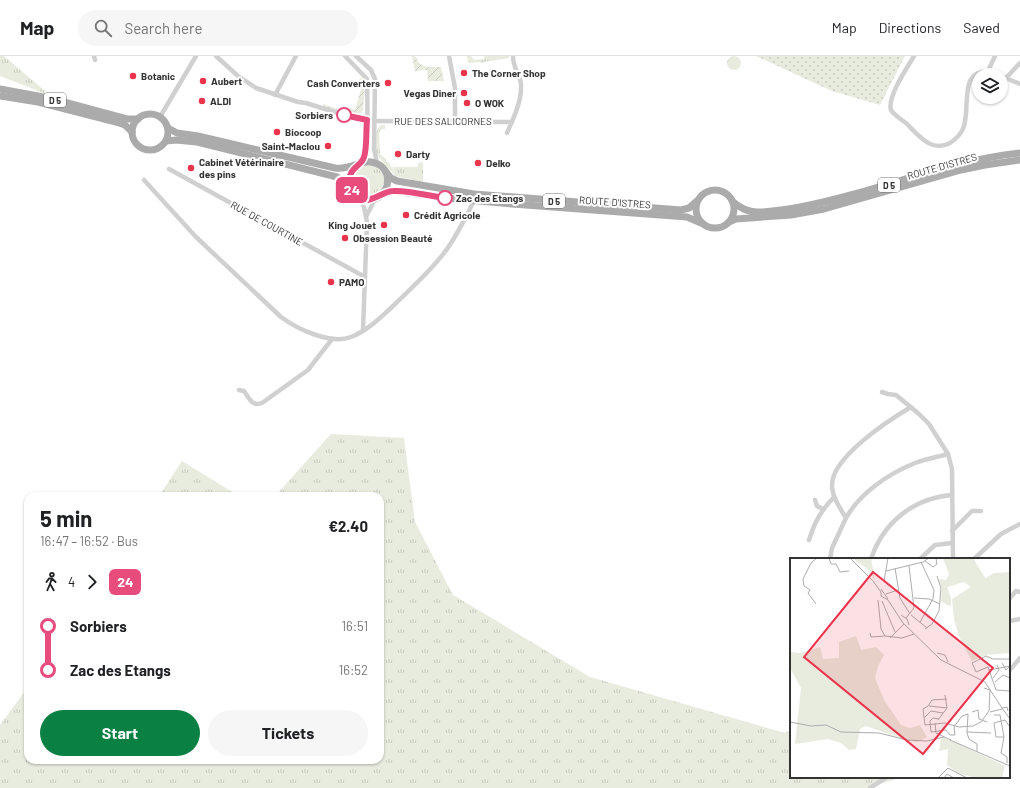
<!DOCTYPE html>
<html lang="en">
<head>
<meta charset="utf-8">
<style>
	:root { --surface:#fff; --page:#f6f6f6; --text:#202124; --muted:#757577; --line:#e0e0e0; --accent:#0b8043 }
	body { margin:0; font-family:Barlow,sans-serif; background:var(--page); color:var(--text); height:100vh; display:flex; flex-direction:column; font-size:15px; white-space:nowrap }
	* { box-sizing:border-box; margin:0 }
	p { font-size:13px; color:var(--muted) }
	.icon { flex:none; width:22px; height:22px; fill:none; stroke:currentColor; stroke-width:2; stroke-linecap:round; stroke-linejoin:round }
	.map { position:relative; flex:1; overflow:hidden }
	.side { position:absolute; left:24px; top:436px; width:360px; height:272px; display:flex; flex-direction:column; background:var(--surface); border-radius:12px; box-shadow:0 1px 3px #0004 }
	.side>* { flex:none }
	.badge { padding:0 8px; border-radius:6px; font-size:14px; line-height:26px }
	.fabs { position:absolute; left:972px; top:12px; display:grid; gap:8px }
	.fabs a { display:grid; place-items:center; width:36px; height:36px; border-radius:50%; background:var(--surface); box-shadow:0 1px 3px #0004; font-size:20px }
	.map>.badge { position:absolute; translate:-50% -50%; box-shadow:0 0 0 2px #fff }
	.legs { display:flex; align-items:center; gap:6px; height:44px; padding:0 16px; font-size:13px }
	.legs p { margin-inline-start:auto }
	.head { display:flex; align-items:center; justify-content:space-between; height:68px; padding:0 16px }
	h1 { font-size:22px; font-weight:700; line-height:30px }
	.button { display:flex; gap:8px; margin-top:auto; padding:8px 16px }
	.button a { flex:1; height:46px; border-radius:24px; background:var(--accent); color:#fff; font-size:16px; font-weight:700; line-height:46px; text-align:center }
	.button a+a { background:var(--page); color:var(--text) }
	ul { padding:0 16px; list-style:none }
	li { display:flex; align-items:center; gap:14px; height:44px; font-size:15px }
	li i { display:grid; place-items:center; width:6px; height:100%; margin:0 5px; background:currentColor }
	li i::after { content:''; width:10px; height:10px; margin:-5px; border:3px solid; border-radius:50%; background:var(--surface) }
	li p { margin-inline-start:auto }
	li:first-child i { background:linear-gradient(#0000 50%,currentColor 0) }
	li:last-child i { background:linear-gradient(currentColor 50%,#0000 0) }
	header { display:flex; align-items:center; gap:24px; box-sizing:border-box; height:56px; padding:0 20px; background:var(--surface); border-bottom:1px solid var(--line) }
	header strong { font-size:19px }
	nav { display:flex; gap:22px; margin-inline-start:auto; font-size:14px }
	.search { width:280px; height:36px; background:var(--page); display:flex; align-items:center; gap:10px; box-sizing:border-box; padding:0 14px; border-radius:22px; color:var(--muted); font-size:15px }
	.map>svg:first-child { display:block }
	.grass { fill:url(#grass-tufts) }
	.park { fill:url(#park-dots) }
	.garden { fill:url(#garden-furrows) }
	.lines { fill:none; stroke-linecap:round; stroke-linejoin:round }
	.minor { stroke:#d0d0d0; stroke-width:4.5 }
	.primary { stroke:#ababab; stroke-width:7 }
	.line-1-casing { stroke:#fff; stroke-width:9 }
	.line-1 { stroke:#e74c7d; stroke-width:6 }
	.poi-dot { fill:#eb334c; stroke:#fff; stroke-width:1.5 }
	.stop-1-dot { fill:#fff; stroke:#e74c7d; stroke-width:2 }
	.labels { text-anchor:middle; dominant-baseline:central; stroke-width:4; stroke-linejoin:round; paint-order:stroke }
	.shield { fill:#fff; stroke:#707070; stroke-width:1 }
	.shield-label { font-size:9px; font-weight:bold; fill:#333 }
	.poi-label { font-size:10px; font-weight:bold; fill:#333; stroke:#fff; text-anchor:start }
	.stop-label { font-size:10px; font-weight:bold; fill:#333; stroke:#fff; text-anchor:end }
	.street-label { font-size:10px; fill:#333; stroke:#fff }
	.inset-road { fill:none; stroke:#adadad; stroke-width:1 }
	.view { fill:#eb334c; fill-opacity:0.15; stroke:#eb334c; stroke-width:2 }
	.inset-edge { fill:none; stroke:#333; stroke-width:2 }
</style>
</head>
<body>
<header>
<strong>Map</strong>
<div class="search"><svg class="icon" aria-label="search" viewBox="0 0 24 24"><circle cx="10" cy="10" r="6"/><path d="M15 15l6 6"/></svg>Search here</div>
<nav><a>Map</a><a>Directions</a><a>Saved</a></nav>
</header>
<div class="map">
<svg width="1020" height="732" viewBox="0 0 1020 732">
	<defs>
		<pattern id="grass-tufts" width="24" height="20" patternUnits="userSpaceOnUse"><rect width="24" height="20" fill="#e7ecde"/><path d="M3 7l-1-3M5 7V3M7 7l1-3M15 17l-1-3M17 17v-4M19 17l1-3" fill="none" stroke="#c7cbbf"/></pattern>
		<pattern id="park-dots" width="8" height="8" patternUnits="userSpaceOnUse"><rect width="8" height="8" fill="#e7ecde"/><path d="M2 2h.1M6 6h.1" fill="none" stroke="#c7cbbf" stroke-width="1.8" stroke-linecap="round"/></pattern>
		<pattern id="garden-furrows" width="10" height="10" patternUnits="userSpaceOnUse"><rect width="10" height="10" fill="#e7ecde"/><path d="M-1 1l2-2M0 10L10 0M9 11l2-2" fill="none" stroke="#c7cbbf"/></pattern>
	</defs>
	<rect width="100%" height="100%" fill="#fff"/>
	<!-- grass -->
	<g class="grass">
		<path d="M0,0H4L51,40L0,20Z"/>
		<path d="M467,0H471L474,4L484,3V0H509V2C499,4 491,4 481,7L480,6L468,7Z"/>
		<circle cx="734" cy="7" r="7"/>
		<path d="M381,69H385V73H382L379,76L380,98L386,103V106L390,107V110L392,111L395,119C392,117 377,99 376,97C374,90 375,73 381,69Z"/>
		<path d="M423,106V126L395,120L393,111H418V107Z"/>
		<circle cx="368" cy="124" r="16"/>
		<path d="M331,378L404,382L415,466L453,539L590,621L785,677L791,674V721H901L869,732H0V669L28,631V704H380V440H275Z"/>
		<path d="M182,405L239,440H159Z"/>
	</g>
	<!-- park -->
	<path class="park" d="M756,0H905L880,49L832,35Z"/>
	<!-- garden -->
	<g class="garden">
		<path d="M412,0H415L419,7L426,11H441L444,25H428L427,14L415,15Z"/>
		<path d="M363,21L365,26L363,55L361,57L357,59L323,51V48L347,56L349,52L355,54L363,26L359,24Z"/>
	</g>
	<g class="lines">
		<!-- minor -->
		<g class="minor">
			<path d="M94,0L95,4"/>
			<path d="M216,0L238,20L256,32L298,46L306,47L344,59L367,64"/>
			<path d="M345,0L367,23C367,41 370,92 361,107"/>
			<path d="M356,0L371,14L375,23L374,93L377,107"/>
			<path d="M449,0L455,32V65"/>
			<path d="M914,0C907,12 887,41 891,54C895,60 901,63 907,68C919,80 932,97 950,87C956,83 962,77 964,70C968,57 965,36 970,25C977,13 989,14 1000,19"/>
			<path d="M988,15L995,0"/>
			<path d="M1001,20L1020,28"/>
			<path d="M1006,22L1020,7"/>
			<path d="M275,39L296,0"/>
			<path d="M160,61L196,0"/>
			<path d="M374,65L512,66"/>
			<path d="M507,77C514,61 522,45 521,28C520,18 513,13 513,0"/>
			<path d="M169,113L365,221"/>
			<path d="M144,124L196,181L281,261C297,273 331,289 351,281C367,275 381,261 393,250C410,233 429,217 444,197C456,182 465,162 474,145"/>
			<path d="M359,142L364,151L367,166L363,274"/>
			<path d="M367,159L375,143"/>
			<path d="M239,334L244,335C249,342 252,351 262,347L308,314L332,283"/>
			<path d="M882,336L888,338L896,339L919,358L929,368L948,398L952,413L953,503"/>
			<path d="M815,444L817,450L823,453"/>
			<path d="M846,462C860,437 888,418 915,407C926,403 937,401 948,398"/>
			<path d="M952,475L972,455H981"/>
			<path d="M809,484C815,465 821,455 834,441"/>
			<path d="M830,503L832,492L846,462C840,452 832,441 832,429C832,401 889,364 911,351"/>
			<path d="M871,503C883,467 913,442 952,439"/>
			<path d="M920,503L935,489L952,487"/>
			<path d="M974,503L1001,478L1020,468"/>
			<path d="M1009,543L1016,535L1020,536"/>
			<path d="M1009,565L1020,563"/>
			<path d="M1009,615L1020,602"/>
			<path d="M870,732L887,721"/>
		</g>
		<!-- primary -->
		<g class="primary">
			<path d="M0,33L49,42L127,63H138"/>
			<path d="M0,40L38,46L116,66L125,69L132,76"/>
			<circle cx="150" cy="76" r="18"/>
			<path d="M168,72L177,77L198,80L335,112C351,114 360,104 371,106C379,107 385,112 387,119C388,125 388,130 385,134C371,159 333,132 357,109"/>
			<path d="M166,85L176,84L197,86L337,121L350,129"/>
			<path d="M386,116L391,122L397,125L474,138L681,154L689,152L697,145"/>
			<circle cx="715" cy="153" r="19"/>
			<path d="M383,137L394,135L445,142L512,148L687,161L701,167"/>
			<path d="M733,146C740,152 747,156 757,156C784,156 821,147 847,140C904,125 961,103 1020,97"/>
			<path d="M729,166L736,163L791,159L824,153L961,114L985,109L1020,104"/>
		</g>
	</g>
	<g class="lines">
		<!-- line-1 casing -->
		<g class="line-1-casing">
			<path id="line-1" d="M344,59L367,64C366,74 367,93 364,101C362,109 352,111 350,120C348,125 350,131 352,135C364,156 380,135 393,135C407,134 430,140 445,142"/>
		</g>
		<!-- line-1 -->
		<use href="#line-1" class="line-1"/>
	</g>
	<!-- markers -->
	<g class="poi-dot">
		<circle cx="464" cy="17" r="4"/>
		<circle cx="133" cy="20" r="4"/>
		<circle cx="203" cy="25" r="4"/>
		<circle cx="388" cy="27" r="4"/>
		<circle cx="464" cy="37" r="4"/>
		<circle cx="202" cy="45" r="4"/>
		<circle cx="467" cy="47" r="4"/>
		<circle cx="277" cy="76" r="4"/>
		<circle cx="328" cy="90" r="4"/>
		<circle cx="398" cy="98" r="4"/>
		<circle cx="478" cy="107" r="4"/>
		<circle cx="191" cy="112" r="4"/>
		<circle cx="406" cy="159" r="4"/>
		<circle cx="384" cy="169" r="4"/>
		<circle cx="345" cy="182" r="4"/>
		<circle cx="331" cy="226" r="4"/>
	</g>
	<g class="stop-1-dot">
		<circle cx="344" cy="59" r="7"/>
		<circle cx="445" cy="142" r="7"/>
	</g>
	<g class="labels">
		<!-- shield labels -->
		<g class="shield">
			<rect x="44" y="37" width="22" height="14" rx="3"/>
			<rect x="878" y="122" width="22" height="14" rx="3"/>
			<rect x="543" y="138" width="22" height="14" rx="3"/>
		</g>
		<g class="shield-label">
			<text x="55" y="44">D 5</text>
			<text x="889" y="129">D 5</text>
			<text x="554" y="145">D 5</text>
		</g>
		<!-- poi labels -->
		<g class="poi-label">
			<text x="472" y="17">The Corner Shop</text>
			<text x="141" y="20">Botanic</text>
			<text x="211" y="25">Aubert</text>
			<text x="380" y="27" text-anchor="end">Cash Converters</text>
			<text x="456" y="37" text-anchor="end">Vegas Diner</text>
			<text x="210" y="45">ALDI</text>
			<text x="475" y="47">O WOK</text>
			<text x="285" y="76">Biocoop</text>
			<text x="320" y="90" text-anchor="end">Saint-Maclou</text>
			<text x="406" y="98">Darty</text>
			<text x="199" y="106">Cabinet Vétérinaire<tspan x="199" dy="12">des pins</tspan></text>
			<text x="486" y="107">Delko</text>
			<text x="414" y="159">Crédit Agricole</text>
			<text x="376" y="169" text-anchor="end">King Jouet</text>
			<text x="353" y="182">Obsession Beauté</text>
			<text x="339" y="226">PAMO</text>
		</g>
		<!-- stop labels -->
		<g class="stop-label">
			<text x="333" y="59">Sorbiers</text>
			<text x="456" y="142" text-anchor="start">Zac des Etangs</text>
		</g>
		<!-- street labels -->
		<g class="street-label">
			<text x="443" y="65">RUE DES SALICORNES</text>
			<text transform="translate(942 110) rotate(-16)">ROUTE D'ISTRES</text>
			<text transform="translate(615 146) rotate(4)">ROUTE D'ISTRES</text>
			<text transform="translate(267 167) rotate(29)">RUE DE COURTINE</text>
		</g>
	</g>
	<!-- overview -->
	<g transform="translate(790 502)">
		<rect width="220" height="220" fill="#fff"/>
		<path d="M62,0H81L85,23L79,12ZM66,78L71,92L86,89L94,97L88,108L85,120L94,142L111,167L120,170L130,167L137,179L128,184L120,183L76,168L70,171L66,191L59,192L51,185L38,181L5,186L11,130L0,110V94L10,95L30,89L33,101L49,100V84Z" fill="#e7ecde"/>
		<path d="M153,0H183L200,28L163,41L181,29L174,24L157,29L161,40V48L157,47L151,43L152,31L149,21L156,22L159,16Z" fill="#e7ecde"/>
		<path d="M220,14V95L196,97L182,103L171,83L164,62L162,41L204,15Z" fill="#e7ecde"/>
		<path d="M154,179L215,208L212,220H186L168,215L157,207L158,191L149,193L151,180Z" fill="#e7ecde"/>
		<path class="inset-road" d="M39,0L41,6H46L50,14L59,13M60,0L83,23L91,34V38L98,42L113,65L151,102L195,124L212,150M135,3L143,9L147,6L146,0M105,10L110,40L120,56M96,13L133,4L139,0M94,23L98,0M91,31L98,41M96,36L108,32M124,40L139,41L150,46M88,42L91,71L95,78L112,80L124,76M92,43L105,74M26,46L18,35L20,32L14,28L13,21L21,5L27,0M111,57L117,61L119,67M121,57L137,70M116,60L124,50L119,8M130,64L143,41L144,32L131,4M135,71L142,66L149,53L151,30L147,18M80,75L81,79L95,78M100,80L114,66M147,95L155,97L158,104M220,101H203L196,98L182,105L186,114L198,109L206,132L220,133M212,105L216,112L220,108M199,112L220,108M203,120L209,112L207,107M205,124L213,117L220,120M157,141L142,142L138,148L133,151L135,167L155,165L169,169L183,168L191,164L199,153L200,132L194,130M139,148L157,150M218,153L217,149L212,150L220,161M182,154L188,152L189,161L197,164M200,154L212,151M204,157H210L214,179L211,195L217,199V205M134,160L141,153L153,155M149,161L143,160L140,163L141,174L156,172L160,177H165L164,169L172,158L178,156L177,175L179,181L187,186V193M148,162L157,150L155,137M0,164L21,168L36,167L51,174L89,175L117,182L137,183L154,179M145,165L146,175L161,182M177,174L201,175M214,179H206L204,165L215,162L220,169M160,182L220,208M149,219L158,210L177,220M154,220L157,216L164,220"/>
		<path class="view" d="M83,14L203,110L133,196L14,99Z"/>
		<rect width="220" height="220" class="inset-edge"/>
	</g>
</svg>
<div class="fabs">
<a><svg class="icon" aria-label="layers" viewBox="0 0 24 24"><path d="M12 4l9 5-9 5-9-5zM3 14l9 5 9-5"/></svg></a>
</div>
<b class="badge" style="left:352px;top:134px;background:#e74c7d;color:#fff">24</b>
<section class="side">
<div class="head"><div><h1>5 min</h1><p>16:47 – 16:52 · Bus</p></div><b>€2.40</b></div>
<div class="legs"><svg class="icon" aria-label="walk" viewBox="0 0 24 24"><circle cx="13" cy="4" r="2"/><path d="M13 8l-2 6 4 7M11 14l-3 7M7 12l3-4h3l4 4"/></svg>4<svg class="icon" aria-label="forward" viewBox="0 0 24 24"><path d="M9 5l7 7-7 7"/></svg><b class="badge" style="background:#e74c7d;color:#fff">24</b></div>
<ul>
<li><i style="color:#e74c7d"></i><b>Sorbiers</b><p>16:51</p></li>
<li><i style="color:#e74c7d"></i><b>Zac des Etangs</b><p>16:52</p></li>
</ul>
<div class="button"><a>Start</a><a>Tickets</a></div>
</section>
</div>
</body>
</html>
